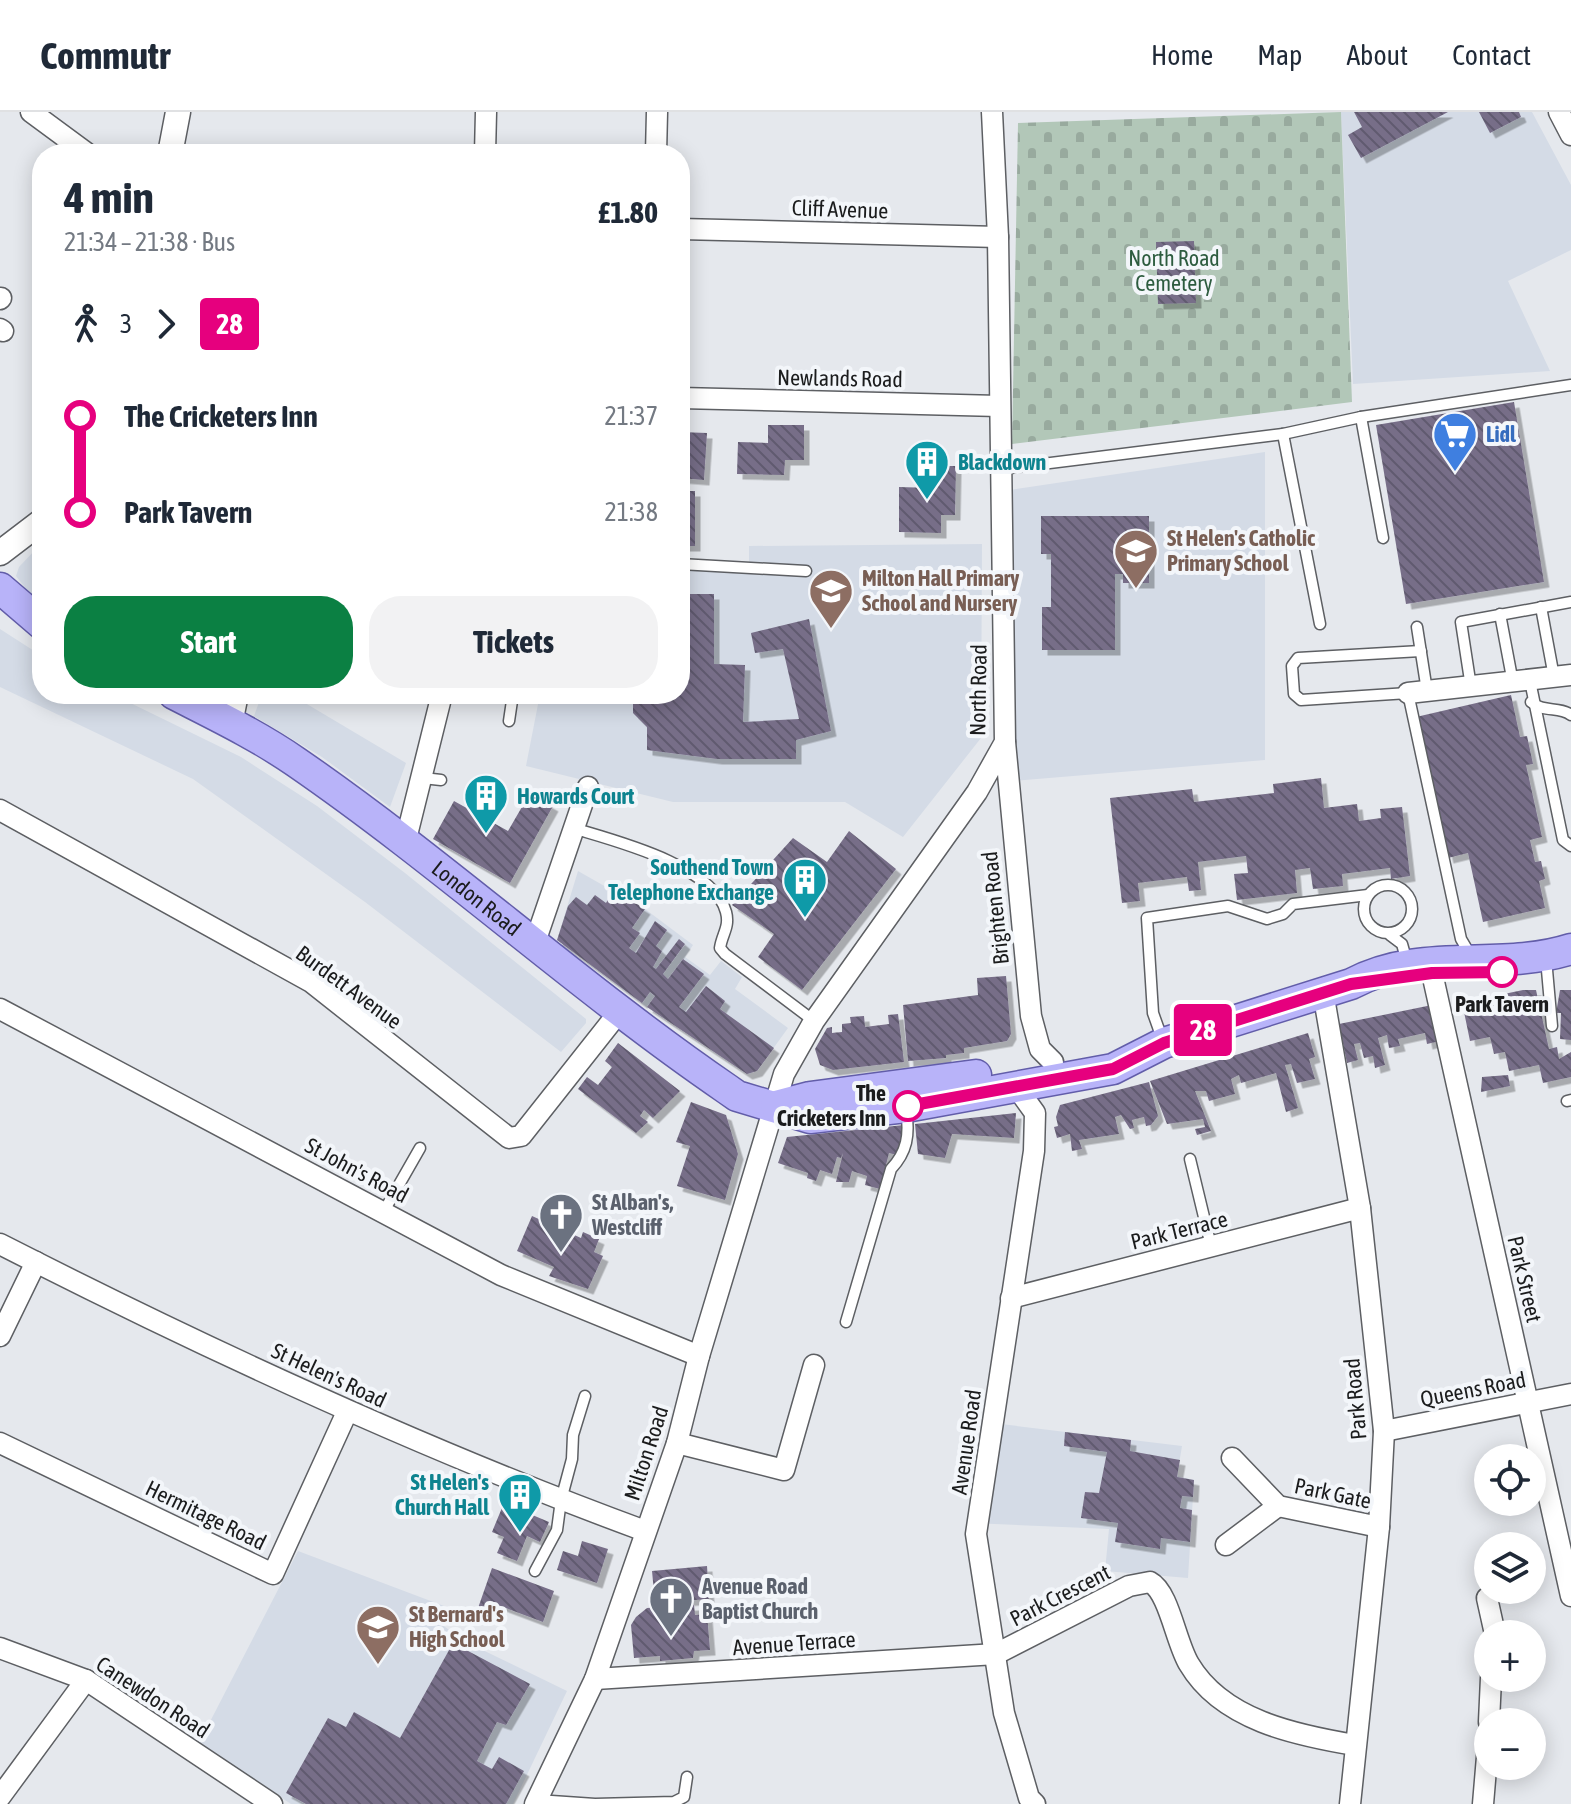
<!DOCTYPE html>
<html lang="en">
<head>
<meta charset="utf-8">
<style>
	:root { --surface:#fff; --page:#f2f2f3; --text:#1f2937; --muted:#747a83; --line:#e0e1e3; --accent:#0b8043 }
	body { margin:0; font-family:"Asap Condensed",sans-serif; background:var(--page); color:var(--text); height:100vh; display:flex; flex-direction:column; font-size:30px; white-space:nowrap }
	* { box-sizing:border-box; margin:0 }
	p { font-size:26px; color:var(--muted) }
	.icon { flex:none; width:44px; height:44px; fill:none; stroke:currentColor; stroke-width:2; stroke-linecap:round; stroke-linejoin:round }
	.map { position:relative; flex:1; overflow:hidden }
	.side { position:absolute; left:32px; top:32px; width:658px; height:560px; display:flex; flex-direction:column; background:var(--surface); border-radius:32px; box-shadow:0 4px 20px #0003 }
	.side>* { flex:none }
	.badge { padding:0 16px; border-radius:6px; font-size:28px; line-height:52px }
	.controls { position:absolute; left:1474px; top:1332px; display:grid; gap:16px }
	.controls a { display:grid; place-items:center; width:72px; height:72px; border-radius:50%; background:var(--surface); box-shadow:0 4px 20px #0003; font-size:40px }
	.map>.badge { position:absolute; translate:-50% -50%; box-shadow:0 0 0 4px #fff }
	.legs { display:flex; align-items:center; gap:12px; height:88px; padding:0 32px; font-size:26px }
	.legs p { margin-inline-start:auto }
	.summary { display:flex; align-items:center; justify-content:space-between; height:136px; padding:0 32px }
	h1 { font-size:44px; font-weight:700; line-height:60px }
	.primary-button { display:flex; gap:16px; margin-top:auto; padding:16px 32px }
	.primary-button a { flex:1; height:92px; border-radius:32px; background:var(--accent); color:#fff; font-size:32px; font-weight:700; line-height:92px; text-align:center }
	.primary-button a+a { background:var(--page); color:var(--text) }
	ul { padding:0 32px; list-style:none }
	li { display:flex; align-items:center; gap:28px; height:96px; font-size:30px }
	li i { display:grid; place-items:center; width:12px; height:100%; margin:0 10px; background:currentColor }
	li i::after { content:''; width:20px; height:20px; margin:-10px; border:6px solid; border-radius:50%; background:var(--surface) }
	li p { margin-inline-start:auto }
	li:first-child i { background:linear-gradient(#0000 50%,currentColor 0) }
	li:last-child i { background:linear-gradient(currentColor 50%,#0000 0) }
	header { display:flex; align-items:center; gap:48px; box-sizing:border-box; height:112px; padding:0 40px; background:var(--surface); border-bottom:2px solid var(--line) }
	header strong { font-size:38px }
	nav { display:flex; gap:44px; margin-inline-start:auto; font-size:28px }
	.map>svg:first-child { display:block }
	.built { fill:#d4dbe6 }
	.cemetery { fill:url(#cemetery-stones) }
	.building { fill:url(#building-back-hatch); filter:url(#shadow) }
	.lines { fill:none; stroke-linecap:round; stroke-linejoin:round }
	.service-casing { stroke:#5d5f63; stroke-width:13 }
	.minor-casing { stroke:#5d5f63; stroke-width:23 }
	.tertiary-casing { stroke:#5d5f63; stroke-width:27 }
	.primary-casing { stroke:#625da9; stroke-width:33 }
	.service { stroke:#fff; stroke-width:10 }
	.minor { stroke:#fff; stroke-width:20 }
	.tertiary { stroke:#fff; stroke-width:24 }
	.primary { stroke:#b8b3f9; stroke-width:30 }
	.line-1-casing { stroke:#fff; stroke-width:18 }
	.line-1 { stroke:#e6007e; stroke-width:12 }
	.stop-1-dot { fill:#fff; stroke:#e6007e; stroke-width:4 }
	.labels { text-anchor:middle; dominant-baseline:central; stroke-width:8; stroke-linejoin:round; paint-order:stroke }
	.street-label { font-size:22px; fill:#1b1c1d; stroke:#f3f6fa }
	.park-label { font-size:22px; fill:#2d5c3f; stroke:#f3f6fa }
	.shop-label { font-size:22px; font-weight:bold; fill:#366cbe; stroke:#f3f6fa; text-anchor:start }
	.culture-label { font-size:22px; font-weight:bold; fill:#0d838f; stroke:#f3f6fa; text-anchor:start }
	.education-label { font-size:22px; font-weight:bold; fill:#785e54; stroke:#f3f6fa; text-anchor:start }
	.stop-label { font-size:22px; font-weight:bold; fill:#1b1c1d; stroke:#f3f6fa }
	.worship-label { font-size:22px; font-weight:bold; fill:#5b616d; stroke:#f3f6fa; text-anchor:start }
</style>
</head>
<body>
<header>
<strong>Commutr</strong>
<nav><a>Home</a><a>Map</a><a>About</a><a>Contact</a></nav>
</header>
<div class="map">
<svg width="1571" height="1692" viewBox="0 0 1571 1692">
	<defs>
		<pattern id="cemetery-stones" width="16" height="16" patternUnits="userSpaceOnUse" patternTransform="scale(2)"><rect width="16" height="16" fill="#b2c7b8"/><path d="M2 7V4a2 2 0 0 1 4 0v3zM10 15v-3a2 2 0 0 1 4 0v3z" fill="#98aa9e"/></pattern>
		<pattern id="building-back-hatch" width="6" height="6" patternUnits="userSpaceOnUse" patternTransform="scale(2)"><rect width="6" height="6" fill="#776e88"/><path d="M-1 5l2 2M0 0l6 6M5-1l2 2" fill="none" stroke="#615a6f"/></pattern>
		<filter id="shadow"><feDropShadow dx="5.5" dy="5.5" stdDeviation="0" flood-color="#0004"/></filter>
	</defs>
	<rect width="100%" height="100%" fill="#e5e8ed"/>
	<!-- built -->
	<g class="built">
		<path d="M1341,0H1532L1571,73V138L1508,169L1550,259L1353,272Z"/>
		<path d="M1265,340V648L1013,669L1010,378Z"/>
		<path d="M982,432L981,626L903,725L845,690H673L526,654L540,582H680V451L749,453V434Z"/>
		<path d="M37,436L42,439V497L16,464L19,455Z"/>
		<path d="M0,517L42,544V582H112L241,645L317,694L405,761L586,907V911L561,940L365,790L193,667L0,575Z"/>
		<path d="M262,582H290L406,651L390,695L322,645L254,604Z"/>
		<path d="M578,759L645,797L693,833L685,845L710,863L721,849L742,865L735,877L788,916L757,959L747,962L647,895L557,828Z"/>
		<path d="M984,1310L1182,1334L1177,1364L1194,1368L1188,1466L1105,1459L1109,1417L971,1411Z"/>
		<path d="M298,1439L444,1494L437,1509L464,1529L567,1579L513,1692H291L199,1631Z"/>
	</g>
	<!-- cemetery -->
	<path class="cemetery" d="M1341,0L1352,290L1012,332L1018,11Z"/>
	<!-- building -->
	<g class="building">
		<path d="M1354,0H1448L1361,46L1348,23L1362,15Z"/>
		<path d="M1479,0H1519L1521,5L1490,21Z"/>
		<path d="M1194,129L1196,191L1158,192L1156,130Z"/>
		<path d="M1514,290L1544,470L1406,492L1376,313Z"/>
		<path d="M768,313H804V348H785L784,363L737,362L738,330L768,331Z"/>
		<path d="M680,320L707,321L704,368L680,366Z"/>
		<path d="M932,354H956L955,403H941V421L899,420V375L932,376Z"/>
		<rect x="680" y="379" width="15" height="55"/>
		<path d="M1041,404H1149V471H1123V462H1115V538H1042V495H1051V442H1041Z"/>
		<path d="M680,482H714V552L745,553L743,610L799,607L783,537L755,541L751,521L809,507L831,619L796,628V647H717L647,638V615L633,601V582H680Z"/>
		<path d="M1511,583L1520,625L1527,624L1533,652L1526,653L1542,725L1530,728L1535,750L1541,749L1545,767L1539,769L1545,796L1483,810L1468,741L1448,746L1416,605Z"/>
		<path d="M1321,666L1324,696L1357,692L1359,709L1381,706L1380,697L1402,695L1410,764L1391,767L1390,756L1342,762L1343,774L1313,777L1310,756L1295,758L1297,781L1237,788L1234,762L1248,761L1246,744L1198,750L1201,778L1189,779L1187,765L1138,771L1140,789L1122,791L1110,686L1192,677L1194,690L1274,681L1273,672Z"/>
		<path d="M530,681L553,694L510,771L433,727L454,689L508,719Z"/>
		<path d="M849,719L896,757L802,878L758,845L774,822L732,793L793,726L827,750Z"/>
		<path d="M614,778L645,797L632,816L640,821L629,836L636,841L655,809L667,818L656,834L662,839L653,855L656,857L679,827L685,832L663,862L668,867L683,847L704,862L679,895L686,900L706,874L725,889L720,897L774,936L757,959L747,962L647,895L655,884L650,880L642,891L557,828L568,794L576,785L587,793L595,783L606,791Z"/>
		<path d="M1006,864L1011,922L1007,929L964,936V941L946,943V946L908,949L903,893L978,883L977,866Z"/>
		<path d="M1523,878H1536L1549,937L1557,935L1559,947L1571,940V965L1543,971L1539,953L1509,959L1505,940L1494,942L1490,925L1470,929L1463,895L1466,890Z"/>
		<path d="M1560,878H1571V928L1560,927L1561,901H1556Z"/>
		<path d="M1432,893L1440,929L1427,932L1425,921L1398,927L1400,934L1389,936L1387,923L1378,926L1385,953L1375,956L1373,944L1364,946L1360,931L1354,932L1358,948L1347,951L1339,912Z"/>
		<path d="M898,902L904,950L833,958L820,953L815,937L827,916L832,915V921L842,920V912L851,911L850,905L864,904L865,915L889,912L888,903Z"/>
		<path d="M1308,921L1315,945L1309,947L1315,967L1297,971L1291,952L1285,953L1298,996L1286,1000L1276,961L1241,971L1239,963L1231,967L1235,982L1209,989L1206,979H1195L1211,1019L1197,1023L1195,1017L1205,1015L1203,1007L1167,1012L1150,969Z"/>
		<path d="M618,931L680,979L653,1006L644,998L640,1004L648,1010L636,1021L578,977L587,965L598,973L612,955L605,949Z"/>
		<path d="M1508,963L1510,974L1481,980L1482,965Z"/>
		<path d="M1149,970L1158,1004L1151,1013L1146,1014L1144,1005L1132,1008L1134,1016L1130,1017L1121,1003L1115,1005L1119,1022L1079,1028L1082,1037L1072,1039L1070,1022L1057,1026L1054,1015L1058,1014L1056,1005L1060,993Z"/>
		<path d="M691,990L726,1003L738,1042L725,1088L677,1074L690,1034L676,1030Z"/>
		<path d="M1016,1001L1014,1026L952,1022L945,1046L918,1042L915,1012Z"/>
		<path d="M904,1013L897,1043L889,1041L880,1077L865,1073L867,1064L852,1059L849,1070H836L843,1041L841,1046L837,1045L832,1062L820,1058L816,1069L807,1066L808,1061L778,1051L787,1025Z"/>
		<path d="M532,1104L581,1126L583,1120L599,1127L594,1140L603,1144L588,1177L549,1164L554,1155L517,1139Z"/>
		<path d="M1065,1320L1131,1328L1130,1339L1180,1348L1177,1365L1194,1368L1193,1385L1182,1384L1180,1396L1192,1398L1190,1430L1161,1426L1160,1437L1115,1430L1118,1411L1081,1406L1085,1380L1099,1381L1107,1340L1064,1334Z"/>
		<path d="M504,1391L549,1410L540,1430L527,1424L517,1449L497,1441L504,1425L492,1420Z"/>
		<path d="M582,1429L608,1437L597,1471L557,1458L563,1439L578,1444Z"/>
		<path d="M707,1454L709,1487L655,1491L652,1459Z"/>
		<path d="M492,1456L554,1479L543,1510L498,1493L493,1505L477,1499Z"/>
		<path d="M694,1493L695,1503L707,1502L710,1538L694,1539L693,1546L660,1549V1544L634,1546L631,1513L636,1505L647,1496Z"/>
		<path d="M453,1531L530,1572L506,1613L497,1610L477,1649L492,1657L499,1645L524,1659L506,1692H306L286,1681L328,1606L346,1615L354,1600L400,1626Z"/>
	</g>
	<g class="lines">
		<!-- service casing -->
		<g class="service-casing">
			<g id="service">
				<path d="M1361,305L1383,426"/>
				<path d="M1283,322L1320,512"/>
				<path d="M1010,356L1283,322L1361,305L1571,273"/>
				<path d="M680,452L806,459"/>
				<path d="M1541,495L1554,565"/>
				<path d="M1500,502L1513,571"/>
				<path d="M1417,515L1427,579"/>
				<path d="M1421,539L1298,546L1292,554L1294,582L1301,588L1408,581L1461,827L1471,844"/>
				<path d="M1530,569L1563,728L1571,734"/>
				<path d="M1471,575L1461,510L1571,490"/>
				<path d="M1531,590C1544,601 1559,594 1571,603"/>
				<path d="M509,609L513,582"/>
				<path d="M423,666L441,668"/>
				<path d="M576,717C616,729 714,754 726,800C730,815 722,822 720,836L725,842L814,909"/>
				<circle cx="1388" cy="797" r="24"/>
				<path d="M1390,823L1402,832L1407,850"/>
				<path d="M1547,858L1552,914"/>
				<path d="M1163,929L1153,901L1147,806L1228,794L1267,807L1283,802L1293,792L1368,783"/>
				<path d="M1567,989L1571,988"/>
				<path d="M1190,1047L1211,1134"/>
				<path d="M384,1099L420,1036"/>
				<path d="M846,1210L891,1057C907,1040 910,1023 906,998"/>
				<path d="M535,1459L557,1418L561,1388L572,1347L573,1323L585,1284"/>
				<path d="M537,1688L595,1692L674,1690L684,1685L687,1665"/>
			</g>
		</g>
		<!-- minor casing -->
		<g class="minor-casing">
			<g id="minor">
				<path d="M31,0L88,42"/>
				<path d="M1559,0L1571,23"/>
				<path d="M485,42L486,0"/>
				<path d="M656,42L657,0"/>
				<path d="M680,117L998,125"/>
				<path d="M0,187L1,186"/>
				<path d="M0,217L3,219"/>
				<path d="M680,286L999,294"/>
				<path d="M1408,581L1571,563"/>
				<path d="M232,612L238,582"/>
				<path d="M1005,630L1031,904L1040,937L1053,950"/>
				<path d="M0,698L311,870L509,1026L521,1024L619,900"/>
				<path d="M405,731L442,582"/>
				<path d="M534,833L588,675"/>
				<path d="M1432,861L1571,1484"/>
				<path d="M1323,880L1360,1096L1384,1319L1379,1415L1350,1692"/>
				<path d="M0,897L501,1163L699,1244"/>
				<path d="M1017,976L1035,1001L1034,1039L976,1422L1004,1601L1029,1686L1035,1692"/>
				<path d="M0,1132C210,1239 424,1338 645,1419"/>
				<path d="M1011,1186L1360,1096"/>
				<path d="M0,1224L36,1150"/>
				<path d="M1384,1319L1571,1282"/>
				<path d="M0,1331L273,1462L347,1300"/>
				<path d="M677,1331L784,1358L814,1253"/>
				<path d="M1232,1346L1278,1394L1379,1415"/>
				<path d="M1226,1433L1278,1394"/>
				<path d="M1487,1486L1495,1522"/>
				<path d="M0,1536L86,1568L272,1692"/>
				<path d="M595,1567L996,1542L1129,1474L1150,1470C1169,1480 1176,1531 1189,1552C1222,1608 1295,1623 1355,1633"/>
				<path d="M1489,1610L1491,1566"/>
				<path d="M0,1685L86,1568"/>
				<path d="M535,1692L595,1567L677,1331L699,1244L784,962L814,909L977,680L1005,630L998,125L992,0"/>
				<path d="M1483,1692L1488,1633"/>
			</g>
		</g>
		<!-- tertiary casing -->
		<g class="tertiary-casing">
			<g id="tertiary">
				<path d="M170,42L178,0"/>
				<path d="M0,441L42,409"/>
			</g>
		</g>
		<!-- primary casing -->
		<g class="primary-casing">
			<g id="primary">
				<path d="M0,476L42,512"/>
				<path id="s1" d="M174,582C215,603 257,623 296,650C444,752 578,875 727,977L737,984L810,1006L906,995L1113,957L1164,931L1351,872C1422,834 1499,860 1571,837"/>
				<path d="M776,994L810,985L976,963"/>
			</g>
		</g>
		<!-- service -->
		<use href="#service" class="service"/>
		<!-- minor -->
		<use href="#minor" class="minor"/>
		<!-- tertiary -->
		<use href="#tertiary" class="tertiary"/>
		<!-- primary -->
		<use href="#primary" class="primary"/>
	</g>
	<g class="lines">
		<!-- line-1 casing -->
		<g class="line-1-casing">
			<path id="line-1" d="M908,994L1113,957L1164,931L1351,872L1432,861L1502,860"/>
		</g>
		<!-- line-1 -->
		<use href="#line-1" class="line-1"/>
	</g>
	<!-- icons -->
	<defs>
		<g id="supermarket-pin" transform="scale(2.3)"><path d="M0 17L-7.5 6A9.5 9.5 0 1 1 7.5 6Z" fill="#3f7fe0" stroke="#f3f6fa"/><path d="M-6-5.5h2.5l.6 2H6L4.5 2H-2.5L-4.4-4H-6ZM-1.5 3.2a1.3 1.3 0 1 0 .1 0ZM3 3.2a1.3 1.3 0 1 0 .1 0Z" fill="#fff"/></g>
		<g id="building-pin" transform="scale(2.3)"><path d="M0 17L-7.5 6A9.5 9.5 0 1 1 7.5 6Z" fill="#0f9aa8" stroke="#f3f6fa"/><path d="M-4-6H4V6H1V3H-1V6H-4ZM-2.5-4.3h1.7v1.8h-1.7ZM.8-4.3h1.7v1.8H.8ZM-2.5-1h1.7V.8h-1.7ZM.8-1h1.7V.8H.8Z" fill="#fff"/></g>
		<g id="school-pin" transform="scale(2.3)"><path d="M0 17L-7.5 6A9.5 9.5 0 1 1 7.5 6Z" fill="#8d6e63" stroke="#f3f6fa"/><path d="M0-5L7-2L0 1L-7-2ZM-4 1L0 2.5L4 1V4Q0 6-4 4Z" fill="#fff"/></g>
		<g id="church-pin" transform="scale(2.3)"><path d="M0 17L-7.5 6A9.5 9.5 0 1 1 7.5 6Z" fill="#6b7280" stroke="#f3f6fa"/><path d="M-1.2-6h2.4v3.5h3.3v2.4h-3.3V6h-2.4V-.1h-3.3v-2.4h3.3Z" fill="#fff"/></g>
	</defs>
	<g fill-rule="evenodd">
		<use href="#supermarket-pin" x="1455" y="322"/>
		<use href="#building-pin" x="927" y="350"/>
		<use href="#school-pin" x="1136" y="439"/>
		<use href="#school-pin" x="831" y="479"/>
		<use href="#building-pin" x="486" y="684"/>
		<use href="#building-pin" x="805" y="768"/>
		<use href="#church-pin" x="561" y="1103"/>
		<use href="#building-pin" x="520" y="1383"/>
		<use href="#church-pin" x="671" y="1487"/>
		<use href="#school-pin" x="378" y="1515"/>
	</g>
	<!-- markers -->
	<g class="stop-1-dot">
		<circle cx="1502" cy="860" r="14"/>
		<circle cx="908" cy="994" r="14"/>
	</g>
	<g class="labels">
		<!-- street labels -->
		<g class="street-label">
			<text transform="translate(840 97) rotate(2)">Cliff Avenue</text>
			<text transform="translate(840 266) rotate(1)">Newlands Road</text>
			<text transform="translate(978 578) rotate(-89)">North Road</text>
			<text stroke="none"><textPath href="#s1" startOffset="366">London Road</textPath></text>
			<text transform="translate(995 796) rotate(-96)">Brighten Road</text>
			<text transform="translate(349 875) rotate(36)">Burdett Avenue</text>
			<text transform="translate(357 1058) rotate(28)">St John's Road</text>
			<text transform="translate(1179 1118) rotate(-14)">Park Terrace</text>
			<text transform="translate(1525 1167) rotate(77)">Park Street</text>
			<text transform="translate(329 1263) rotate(25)">St Helen's Road</text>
			<text transform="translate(1473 1277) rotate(-11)">Queens Road</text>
			<text transform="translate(1355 1287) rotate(-95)">Park Road</text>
			<text transform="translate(966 1330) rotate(-82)">Avenue Road</text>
			<text transform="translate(646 1341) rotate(-72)">Milton Road</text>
			<text transform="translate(1333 1381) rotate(12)">Park Gate</text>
			<text transform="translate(206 1403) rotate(26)">Hermitage Road</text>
			<text transform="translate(1060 1483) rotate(-27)">Park Crescent</text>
			<text transform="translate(794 1531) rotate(-4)">Avenue Terrace</text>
			<text transform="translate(153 1585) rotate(33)">Canewdon Road</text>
		</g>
		<!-- park labels -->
		<g class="park-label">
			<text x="1174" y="146">North Road<tspan x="1174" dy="25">Cemetery</tspan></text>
		</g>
		<!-- shop labels -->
		<g class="shop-label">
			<text x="1486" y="322">Lidl</text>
		</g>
		<!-- culture labels -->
		<g class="culture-label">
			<text x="958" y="350">Blackdown</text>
			<text x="517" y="684">Howards Court</text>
			<text x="774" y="755" text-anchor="end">Southend Town<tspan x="774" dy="25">Telephone Exchange</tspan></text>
			<text x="489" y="1370" text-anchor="end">St Helen's<tspan x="489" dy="25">Church Hall</tspan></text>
		</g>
		<!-- education labels -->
		<g class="education-label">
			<text x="1167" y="426">St Helen's Catholic<tspan x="1167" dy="25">Primary School</tspan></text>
			<text x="862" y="466">Milton Hall Primary<tspan x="862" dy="25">School and Nursery</tspan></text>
			<text x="409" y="1502">St Bernard's<tspan x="409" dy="25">High School</tspan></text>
		</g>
		<!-- stop labels -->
		<g class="stop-label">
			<text x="1502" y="892">Park Tavern</text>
			<text x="886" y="981" text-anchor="end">The<tspan x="886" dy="25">Cricketers Inn</tspan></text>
		</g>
		<!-- worship labels -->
		<g class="worship-label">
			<text x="592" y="1090">St Alban's,<tspan x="592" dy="25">Westcliff</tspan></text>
			<text x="702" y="1474">Avenue Road<tspan x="702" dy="25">Baptist Church</tspan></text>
		</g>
	</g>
</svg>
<div class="controls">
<a><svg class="icon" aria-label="locate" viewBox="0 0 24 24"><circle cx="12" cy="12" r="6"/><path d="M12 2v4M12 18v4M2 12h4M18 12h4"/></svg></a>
<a><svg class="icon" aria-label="layers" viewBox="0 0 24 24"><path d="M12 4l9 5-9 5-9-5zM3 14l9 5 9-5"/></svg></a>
<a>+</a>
<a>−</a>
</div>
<b class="badge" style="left:1203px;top:918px;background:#e6007e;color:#fff">28</b>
<section class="side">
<div class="summary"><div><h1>4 min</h1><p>21:34 – 21:38 · Bus</p></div><b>£1.80</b></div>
<div class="legs"><svg class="icon" aria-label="walk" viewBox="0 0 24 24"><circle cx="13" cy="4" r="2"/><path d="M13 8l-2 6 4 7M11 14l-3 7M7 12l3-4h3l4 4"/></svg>3<svg class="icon" aria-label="forward" viewBox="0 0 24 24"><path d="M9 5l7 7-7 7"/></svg><b class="badge" style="background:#e6007e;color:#fff">28</b></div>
<ul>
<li><i style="color:#e6007e"></i><b>The Cricketers Inn</b><p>21:37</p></li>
<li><i style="color:#e6007e"></i><b>Park Tavern</b><p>21:38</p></li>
</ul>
<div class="primary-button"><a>Start</a><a>Tickets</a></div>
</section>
</div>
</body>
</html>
